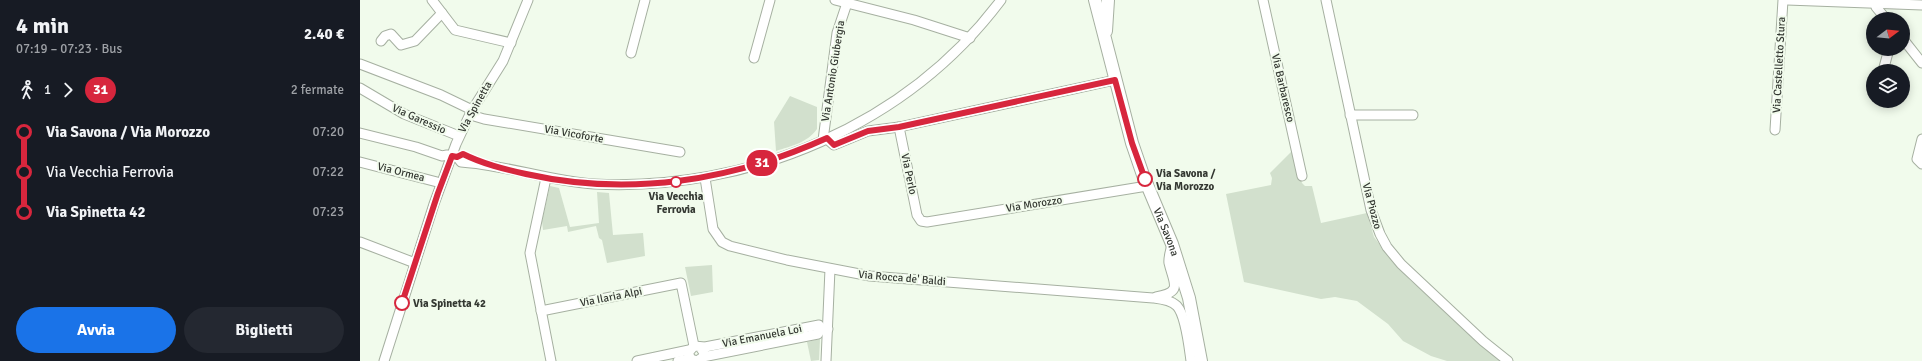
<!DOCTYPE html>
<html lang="it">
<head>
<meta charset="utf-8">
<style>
	:root { --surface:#171b24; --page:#242831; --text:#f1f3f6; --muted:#9ea1a6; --accent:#1a73e8 }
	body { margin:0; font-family:Signika,sans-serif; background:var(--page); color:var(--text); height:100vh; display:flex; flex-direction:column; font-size:15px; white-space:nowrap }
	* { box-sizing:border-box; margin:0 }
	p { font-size:13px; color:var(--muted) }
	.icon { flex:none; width:22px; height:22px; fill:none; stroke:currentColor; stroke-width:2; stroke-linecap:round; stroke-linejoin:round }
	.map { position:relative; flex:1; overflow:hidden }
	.sheet { display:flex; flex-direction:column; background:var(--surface); width:360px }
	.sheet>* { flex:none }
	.badge { padding:0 8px; border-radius:13px; font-size:14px; line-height:26px }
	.needle { width:26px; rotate:74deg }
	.tools { position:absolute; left:1506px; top:12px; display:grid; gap:8px }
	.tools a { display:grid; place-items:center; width:44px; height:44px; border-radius:50%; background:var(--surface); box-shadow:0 2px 10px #0003; font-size:20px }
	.map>.badge { position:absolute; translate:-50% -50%; box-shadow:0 0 0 2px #fff }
	.legs { display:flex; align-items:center; gap:6px; height:44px; padding:0 16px; font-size:13px }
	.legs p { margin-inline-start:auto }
	.summary { display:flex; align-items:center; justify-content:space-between; height:68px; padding:0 16px }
	h1 { font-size:22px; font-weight:700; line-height:30px }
	.button { display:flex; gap:8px; margin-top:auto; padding:8px 16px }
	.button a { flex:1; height:46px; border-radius:24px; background:var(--accent); color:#fff; font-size:16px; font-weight:700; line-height:46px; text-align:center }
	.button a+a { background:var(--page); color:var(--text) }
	ul { padding:0 16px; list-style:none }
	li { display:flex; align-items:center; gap:14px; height:40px; font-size:15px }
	li i { display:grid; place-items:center; width:6px; height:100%; margin:0 5px; background:currentColor }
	li i::after { content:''; width:10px; height:10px; margin:-5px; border:3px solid; border-radius:50%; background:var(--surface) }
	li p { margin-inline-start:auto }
	li:first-child i { background:linear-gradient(#0000 50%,currentColor 0) }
	li:last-child i { background:linear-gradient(currentColor 50%,#0000 0) }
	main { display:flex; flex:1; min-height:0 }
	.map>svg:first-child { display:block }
	.green { fill:#d2e0cd }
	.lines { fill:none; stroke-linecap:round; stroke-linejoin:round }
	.minor-casing { stroke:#a6b0a1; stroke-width:11 }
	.major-casing { stroke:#a6b0a1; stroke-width:14 }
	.minor { stroke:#fff; stroke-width:9 }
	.major { stroke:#fff; stroke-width:12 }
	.line-1-casing { stroke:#fff; stroke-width:9 }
	.line-1 { stroke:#d7263d; stroke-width:6 }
	.stop-1-dot { fill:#fff; stroke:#d7263d; stroke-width:2 }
	.labels { text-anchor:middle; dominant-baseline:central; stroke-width:4; stroke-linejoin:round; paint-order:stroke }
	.street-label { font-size:11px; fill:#343832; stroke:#f1fbec }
	.stop-label { font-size:11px; font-weight:bold; fill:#343832; stroke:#f1fbec; text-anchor:start }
</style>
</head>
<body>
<main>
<section class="sheet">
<div class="summary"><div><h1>4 min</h1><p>07:19 – 07:23 · Bus</p></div><b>2.40 €</b></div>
<div class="legs"><svg class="icon" aria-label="walk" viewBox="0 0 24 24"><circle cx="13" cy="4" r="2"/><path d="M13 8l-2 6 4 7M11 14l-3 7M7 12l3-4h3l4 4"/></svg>1<svg class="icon" aria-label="forward" viewBox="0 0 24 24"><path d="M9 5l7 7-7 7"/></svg><b class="badge" style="background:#d7263d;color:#fff">31</b><p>2 fermate</p></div>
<ul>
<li><i style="color:#d7263d"></i><b>Via Savona / Via Morozzo</b><p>07:20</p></li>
<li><i style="color:#d7263d"></i><span>Via Vecchia Ferrovia</span><p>07:22</p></li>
<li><i style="color:#d7263d"></i><b>Via Spinetta 42</b><p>07:23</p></li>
</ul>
<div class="button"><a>Avvia</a><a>Biglietti</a></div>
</section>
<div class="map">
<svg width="1562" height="361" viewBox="0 0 1562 361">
	<rect width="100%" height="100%" fill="#f1fbec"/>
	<!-- green -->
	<g class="green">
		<path d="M430,96L457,107V129C447,143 431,146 416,151L414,122Z"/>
		<path d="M932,151L942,183L945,186H952L961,223L1007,213L1014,237L1028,255L1050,280L1141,361H1087L1071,356L1043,341L1028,324L997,301L975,297L961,299L884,282L866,194L911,185L912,178L910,173Z"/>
		<path d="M190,186L199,188L210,227L239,223L237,192L249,193L253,235L283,233L285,256L247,263L242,240L239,238L236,226L208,232L207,226L183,230L182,221Z"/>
		<path d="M352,265L353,292L331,296L325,267Z"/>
		<path d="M460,339L459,360L451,361L447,342Z"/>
	</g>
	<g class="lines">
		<!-- minor casing -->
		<g class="minor-casing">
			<g id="minor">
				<path d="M72,0L95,30L151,43"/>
				<path d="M475,0L554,20L610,38"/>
				<path d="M903,0L942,176"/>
				<path d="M966,0L1011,210L1020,234L1027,247L1041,264L1123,341L1148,361"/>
				<path d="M1427,0L1562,5"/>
				<path d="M1515,3L1516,7L1526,19"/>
				<path d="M1543,39L1562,63"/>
				<path d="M21,41L25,36L31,34L41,45L55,41L82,13"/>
				<path d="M271,53L285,0"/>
				<path d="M394,58L410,0"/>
				<path d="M0,64L81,95L108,108L114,116L124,119L320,152"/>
				<path d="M1523,71L1529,49"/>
				<path d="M0,88L44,114L99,136"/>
				<path d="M990,115H1053"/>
				<path d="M539,127L557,215L561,221L567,222L787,186"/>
				<path d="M1415,130L1423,0"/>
				<path d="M0,133L56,147L82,156L87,155L97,157L101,162C146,165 189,181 234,184C389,192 547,125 641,0"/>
				<path d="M467,139L474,145L508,131L539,127L755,80"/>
				<path d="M1562,139L1557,159L1562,164"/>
				<path d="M463,140L477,33L488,0"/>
				<path d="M0,162L81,183"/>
				<path d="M186,178L170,253L191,361"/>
				<path d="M345,178L353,229L362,242L370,246L427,260L510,276L793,298C801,299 811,300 817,306C826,316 829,347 831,361"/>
				<path d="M0,242L55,263"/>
				<path d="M796,297C823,292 814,284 809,263C808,258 811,250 812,244"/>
				<path d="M181,311L321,283L334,346"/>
				<path d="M340,347L344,353L343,357L337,361L331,359L328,353L334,346L345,347L459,325L461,329"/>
				<path d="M343,357L458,334L461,329H468"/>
				<path d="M24,361L74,204L96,144L111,112L143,61L168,0"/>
				<path d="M277,361L329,350"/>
				<path d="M318,361L331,359"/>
				<path d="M466,361L470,269"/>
			</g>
		</g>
		<!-- major casing -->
		<g class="major-casing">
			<g id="major">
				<path id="s1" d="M735,0L772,143L783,175L812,244L829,298L841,361"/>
				<path d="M746,31L748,0"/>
			</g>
		</g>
		<!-- minor -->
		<use href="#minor" class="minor"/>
		<!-- major -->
		<use href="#major" class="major"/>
	</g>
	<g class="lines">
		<!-- line-1 casing -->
		<g class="line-1-casing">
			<path id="line-1" d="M42,303L78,193L92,156L97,157L103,154C123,164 144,169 166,174C269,197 372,181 467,138L474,145L508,131L539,127L755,80L772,143L785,179"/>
		</g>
		<!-- line-1 -->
		<use href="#line-1" class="line-1"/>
	</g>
	<!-- markers -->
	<g class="stop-1-dot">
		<circle cx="785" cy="179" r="7"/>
		<circle cx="316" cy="182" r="5"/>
		<circle cx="42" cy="303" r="7"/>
	</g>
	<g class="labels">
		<!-- street labels -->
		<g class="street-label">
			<text transform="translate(1419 65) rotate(-87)">Via Castelletto Stura</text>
			<text transform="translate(473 71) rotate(-81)">Via Antonio Giubergia</text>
			<text transform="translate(923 88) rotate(77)">Via Barbaresco</text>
			<text transform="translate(115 107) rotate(-61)">Via Spinetta</text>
			<text transform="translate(59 119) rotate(24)">Via Garessio</text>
			<text transform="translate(214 134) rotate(10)">Via Vicoforte</text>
			<text transform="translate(41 172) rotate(14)">Via Ormea</text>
			<text transform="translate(549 174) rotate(78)">Via Perlo</text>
			<text transform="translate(674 204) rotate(-9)">Via Morozzo</text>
			<text transform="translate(1012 206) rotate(75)">Via Piozzo</text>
			<text stroke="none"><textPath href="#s1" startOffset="243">Via Savona</textPath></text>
			<text transform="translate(542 278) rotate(5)">Via Rocca de' Baldi</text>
			<text transform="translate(251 297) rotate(-11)">Via Ilaria Alpi</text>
			<text transform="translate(402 336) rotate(-11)">Via Emanuela Loi</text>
		</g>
		<!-- stop labels -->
		<g class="stop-label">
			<text x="796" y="173">Via Savona /<tspan x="796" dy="13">Via Morozzo</tspan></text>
			<text x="316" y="196" text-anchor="middle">Via Vecchia<tspan x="316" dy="13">Ferrovia</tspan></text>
			<text x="53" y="303">Via Spinetta 42</text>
		</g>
	</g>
</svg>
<div class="tools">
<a><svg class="needle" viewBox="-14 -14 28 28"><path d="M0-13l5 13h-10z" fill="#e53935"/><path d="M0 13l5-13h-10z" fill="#9ea1a6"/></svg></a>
<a><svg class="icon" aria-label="layers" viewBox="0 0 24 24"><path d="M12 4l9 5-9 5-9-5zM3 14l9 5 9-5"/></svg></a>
</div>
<b class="badge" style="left:402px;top:163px;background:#d7263d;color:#fff">31</b>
</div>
</main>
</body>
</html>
